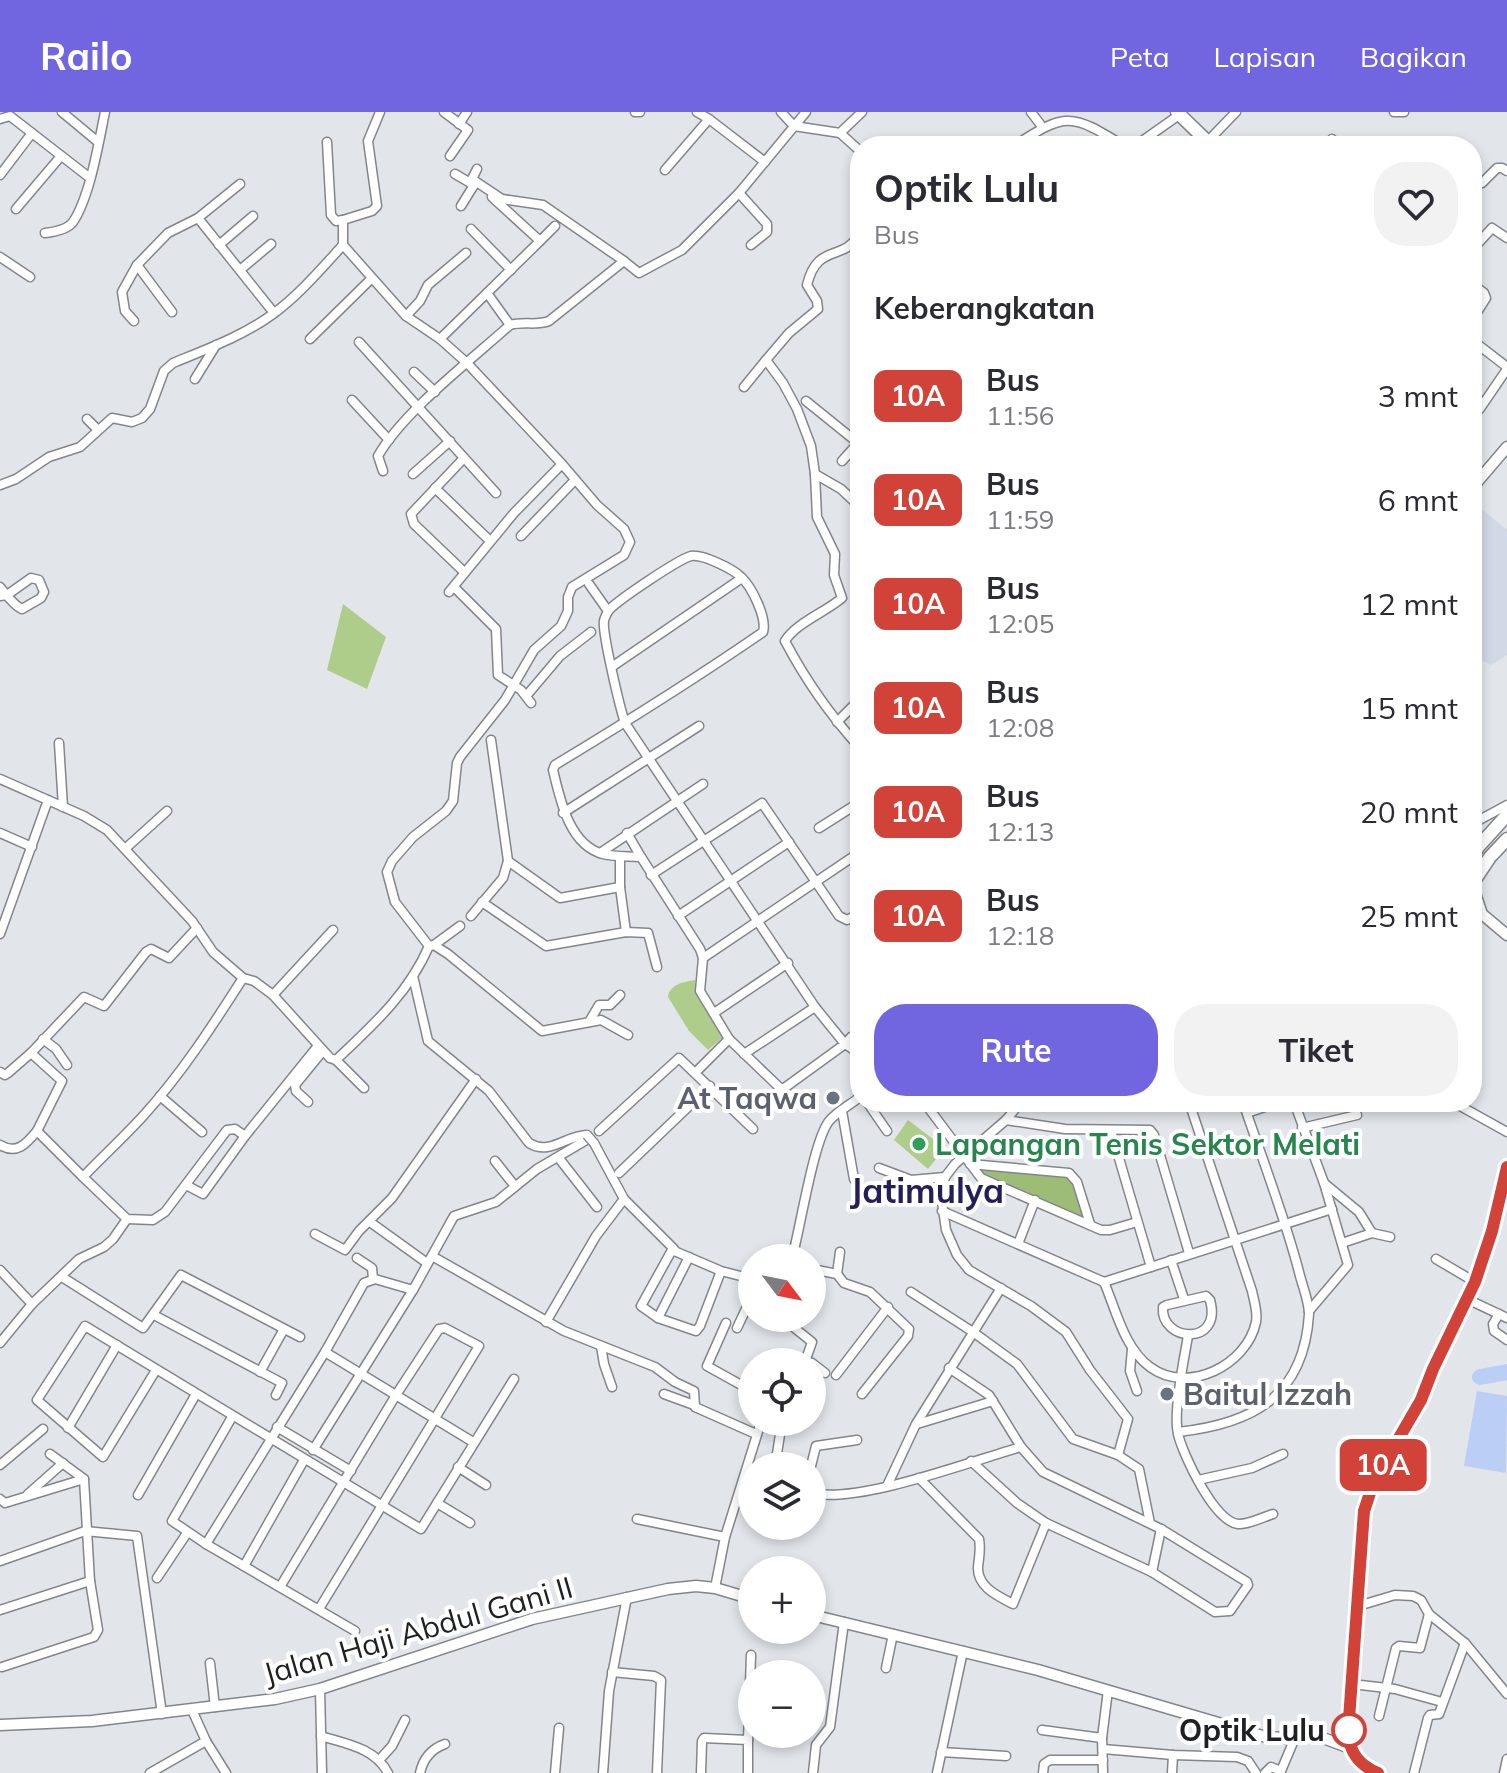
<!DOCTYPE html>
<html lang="id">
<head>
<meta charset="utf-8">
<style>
	:root { --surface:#fff; --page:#f2f2f3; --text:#2b2b33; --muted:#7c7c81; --accent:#7265e0 }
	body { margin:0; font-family:Mulish,sans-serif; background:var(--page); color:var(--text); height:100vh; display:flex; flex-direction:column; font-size:30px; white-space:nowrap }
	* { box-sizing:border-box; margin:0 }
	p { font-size:26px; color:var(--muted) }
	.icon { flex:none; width:44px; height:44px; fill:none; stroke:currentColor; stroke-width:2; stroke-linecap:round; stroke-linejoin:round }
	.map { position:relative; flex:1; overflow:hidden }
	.side { position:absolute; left:850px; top:24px; width:632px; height:976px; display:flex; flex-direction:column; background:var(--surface); border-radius:32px; box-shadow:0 4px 12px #0003 }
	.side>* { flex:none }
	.badge { padding:0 16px; border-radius:12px; font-size:28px; line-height:52px }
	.needle { width:52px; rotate:122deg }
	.tools { position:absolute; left:738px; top:1132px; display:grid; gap:16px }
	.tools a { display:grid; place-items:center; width:88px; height:88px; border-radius:50%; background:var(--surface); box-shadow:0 4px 12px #0003; font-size:40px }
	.map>.badge { position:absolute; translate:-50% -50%; box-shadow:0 0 0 4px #fff }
	h2 { padding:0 24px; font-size:30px; line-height:72px }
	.round { display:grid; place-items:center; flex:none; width:84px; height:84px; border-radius:32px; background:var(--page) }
	.overview { display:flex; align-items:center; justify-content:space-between; height:136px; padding:0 24px }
	h1 { font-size:38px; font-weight:700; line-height:60px }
	.primary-button { display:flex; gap:16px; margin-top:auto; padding:16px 24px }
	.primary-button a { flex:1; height:92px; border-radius:32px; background:var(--accent); color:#fff; font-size:32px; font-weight:700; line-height:92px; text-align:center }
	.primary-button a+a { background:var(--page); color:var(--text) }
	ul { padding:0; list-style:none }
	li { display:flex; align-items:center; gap:24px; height:104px; padding:0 24px }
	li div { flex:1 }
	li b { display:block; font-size:30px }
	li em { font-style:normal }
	li .badge { min-width:88px; font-weight:700; text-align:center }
	header { display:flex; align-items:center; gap:48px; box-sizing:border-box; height:112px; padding:0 40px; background:var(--accent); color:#fff }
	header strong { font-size:38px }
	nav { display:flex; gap:44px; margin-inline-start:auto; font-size:28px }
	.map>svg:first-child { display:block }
	.built { fill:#d2d9e6 }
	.green { fill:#afcd8a }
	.forest { fill:#9dbc76 }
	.water { fill:#bacef6 }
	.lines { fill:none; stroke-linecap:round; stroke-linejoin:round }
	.river { stroke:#bacef6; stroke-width:16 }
	.minor-casing { stroke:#82868b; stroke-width:11 }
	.tertiary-casing { stroke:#82868b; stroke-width:13 }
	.secondary-casing { stroke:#82868b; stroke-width:15 }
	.minor { stroke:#fff; stroke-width:8 }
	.tertiary { stroke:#fff; stroke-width:10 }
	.secondary { stroke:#fff; stroke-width:12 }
	.minor-bridge-casing { stroke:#82868b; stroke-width:11; stroke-linecap:butt }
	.minor-bridge { stroke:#fff; stroke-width:8 }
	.line-casing { stroke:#fff; stroke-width:18 }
	.line { stroke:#d14338; stroke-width:12 }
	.worship-dot { fill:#6b7280; stroke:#fff; stroke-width:3 }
	.leisure-dot { fill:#2e9e5b; stroke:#fff; stroke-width:3 }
	.stop-dot { fill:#fff; stroke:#d14338; stroke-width:4 }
	.labels { text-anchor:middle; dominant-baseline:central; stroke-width:8; stroke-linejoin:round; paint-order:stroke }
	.worship-label { font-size:30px; font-weight:bold; fill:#5b616d; stroke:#fff; text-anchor:end }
	.leisure-label { font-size:30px; font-weight:bold; fill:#27864d; stroke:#fff; text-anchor:start }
	.street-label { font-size:30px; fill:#1f2022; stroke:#fff }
	.stop-label { font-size:30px; font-weight:bold; fill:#1f2022; stroke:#fff; text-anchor:end }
	.quarter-label { font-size:34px; font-weight:bold; fill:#261e58; stroke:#fff }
</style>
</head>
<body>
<header>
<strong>Railo</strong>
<nav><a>Peta</a><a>Lapisan</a><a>Bagikan</a></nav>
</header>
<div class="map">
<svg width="1507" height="1661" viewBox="0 0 1507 1661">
	<rect width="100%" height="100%" fill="#e2e6eb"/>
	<!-- built -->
	<path class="built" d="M1472,389L1507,418V543L1491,553L1472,543Z"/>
	<!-- green -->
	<g class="green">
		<path d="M343,492L386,525L367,577L327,558Z"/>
		<path d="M695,868L696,880L723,925L708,938L689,919L668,885C670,872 683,870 695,868Z"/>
		<path d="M908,1008L945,1036L928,1057L894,1028Z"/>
	</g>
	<!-- forest -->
	<path class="forest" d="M977,1056L1067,1063L1073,1068L1086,1107L985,1065Z"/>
	<!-- water -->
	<path class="water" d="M1477,1279L1507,1284L1506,1361L1464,1354Z"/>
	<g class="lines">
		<!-- river -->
		<path class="river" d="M1480,1265L1507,1260"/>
		<!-- minor casing -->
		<g class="minor-casing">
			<g id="minor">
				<path d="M62,0L98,30"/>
				<path d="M444,0L468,18L450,44"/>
				<path d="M635,0H640"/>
				<path d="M697,0L709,7"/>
				<path d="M781,0L794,14"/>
				<path d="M1031,0L1040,12"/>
				<path d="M1394,0H1404"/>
				<path d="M0,7L10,4L90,66"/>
				<path d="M459,12L467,0"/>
				<path d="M794,14L840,21L862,0"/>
				<path d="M840,21L860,39"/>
				<path d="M327,30L331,103L336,109L343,108"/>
				<path d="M1207,30L1236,0"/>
				<path d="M1014,34C1066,0 1071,1 1124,34"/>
				<path d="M1135,34L1179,3"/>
				<path d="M1328,34L1332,27"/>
				<path d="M477,57L472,67L502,87L543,93L624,149"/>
				<path d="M665,58L709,7L765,50"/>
				<path d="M455,62L474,73"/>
				<path d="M0,63L32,21"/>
				<path d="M1472,73L1482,71L1497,56H1502L1507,59"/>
				<path d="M739,81L767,112V120L751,133"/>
				<path d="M461,94L474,73"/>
				<path d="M16,97L61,44"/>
				<path d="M860,98C860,106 861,117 857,125C843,149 817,131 807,173L817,189L818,197L789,221L766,248L783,271L797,297L811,334L815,362L817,405L835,442L834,463L842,486C824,501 796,511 785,529C806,569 830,603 860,636"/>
				<path d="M198,106L274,201"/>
				<path d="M471,117L511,158"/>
				<path d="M45,121C54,120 67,118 73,110C90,85 99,29 105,0"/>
				<path d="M540,129L555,114"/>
				<path d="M219,133L253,104"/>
				<path d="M1472,138L1492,116L1507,126"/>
				<path d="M0,145L30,165"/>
				<path d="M137,153L172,200"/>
				<path d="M240,158L271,132"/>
				<path d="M1472,172L1484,181L1486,186L1472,208"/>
				<path d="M487,181L540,129L492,85"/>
				<path d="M406,204L420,189L428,173L466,141"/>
				<path d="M134,209L125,199L122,180L137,153L168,121L198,106L240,72"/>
				<path d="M310,227L371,167"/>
				<path d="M440,227L487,181L510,213C524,209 536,214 549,209L624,149L639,161L682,138L739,81L806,0"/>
				<path d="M1472,228L1507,255"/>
				<path d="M359,230L496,381"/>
				<path d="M414,260L435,280"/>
				<path d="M195,267L216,233"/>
				<path d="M744,275L766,248"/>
				<path d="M352,288L389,328"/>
				<path d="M806,289L858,331"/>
				<path d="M1472,300L1479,298L1507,257"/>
				<path d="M87,307L98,318"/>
				<path d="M842,349L860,329"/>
				<path d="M383,359L378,344C403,300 471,248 510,213"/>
				<path d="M413,362L450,329"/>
				<path d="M815,362L841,377L860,395"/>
				<path d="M0,373L16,367L49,345L80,335L112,306L132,310L142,306L150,297L164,259L173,251C207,237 243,224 273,202C299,183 321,157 343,133V108L372,99L377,94L368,29L380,0"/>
				<path d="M435,376L487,426"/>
				<path d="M521,424L575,368"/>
				<path d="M461,457L414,412L411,402L464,346"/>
				<path d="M589,472L608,499"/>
				<path d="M0,475C6,482 13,493 22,497L41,486L44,480L39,468L31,466L7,483L0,484"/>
				<path d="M454,475L496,517L498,563L521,578L531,591"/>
				<path d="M449,480L514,401L562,352"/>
				<path d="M613,554L742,466"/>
				<path d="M527,583L560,544L591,520"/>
				<path d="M837,610L860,587"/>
				<path d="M491,628L508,749L560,786L620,775"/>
				<path d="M59,631L63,695"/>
				<path d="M0,667L84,704L107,718L192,809L213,840L243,866L254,869L273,883L330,946L336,948C372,914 409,881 429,834L395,790L387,760L392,749L413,725L446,699L453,689L457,651L460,645L505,588L534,538L561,514L568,499V485L572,475L624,443L630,430L624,417L597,393L562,352L467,251L440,227L406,204L343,133"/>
				<path d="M563,701L699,614"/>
				<path d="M1472,712L1507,693"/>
				<path d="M819,716L860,690"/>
				<path d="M0,721L32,735"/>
				<path d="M627,721L641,745"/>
				<path d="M126,736L167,699"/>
				<path d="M600,741L703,672"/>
				<path d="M620,745V775L626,820"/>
				<path d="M651,763L762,691L839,804L847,808L860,801"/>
				<path d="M482,790L546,834L626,820L648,821L657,855"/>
				<path d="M471,804L503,766L508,749"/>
				<path d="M678,804L789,730"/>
				<path d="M0,822L48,688"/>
				<path d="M434,833L460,814"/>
				<path d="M429,834L434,833L448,842L542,919L601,908L628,923"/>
				<path d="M703,846L860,740"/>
				<path d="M413,864L428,929L489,979L529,1031C550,1044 566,1023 587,1023"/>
				<path d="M243,866C213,913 182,961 144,1003C125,1024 103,1044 83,1065L127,1107L153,1108L165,1100L227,1018L235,1017L245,1024"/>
				<path d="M273,883L333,818"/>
				<path d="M714,901L788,851"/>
				<path d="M589,910L599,893H610L620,883"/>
				<path d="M851,925L845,932L783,977L780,976L729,927L700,879L703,846L700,837L641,745C628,744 615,745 603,742C569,733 560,687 553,658L555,653C626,610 695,567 763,520C767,506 752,475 741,465C733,457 703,442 691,444C679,447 618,488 609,498C608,499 604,507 604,509C602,521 620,596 625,611L815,895L845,932L860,942"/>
				<path d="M43,927L56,937L67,953"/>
				<path d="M744,942L815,895"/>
				<path d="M336,948L364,976"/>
				<path d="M0,960L5,963L8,961L31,941"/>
				<path d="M695,961L729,927"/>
				<path d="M160,984L202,1020"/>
				<path d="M308,990L296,979L295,973L322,940"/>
				<path d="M867,990L887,1019"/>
				<path d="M924,990L981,1066L1101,1118H1110L1137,1110"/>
				<path d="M1021,990L1006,1008L955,1052L945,1065L941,1083L946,1118L957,1143L969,1158L1031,1194L1066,1220L1090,1258L1128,1307L1118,1343"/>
				<path d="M1294,990L1324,1071L1348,1153L1309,1199"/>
				<path d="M1453,990L1507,1020"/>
				<path d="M842,999L854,1067"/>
				<path d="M1247,1001L1279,990"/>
				<path d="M1006,1008L1065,1017L1150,1018L1154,1023L1189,1141"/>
				<path d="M1302,1016L1357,1003"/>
				<path d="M37,1019L62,969L31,941L84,885L104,894L146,840L151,837L169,846L197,816"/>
				<path d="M599,1019L679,946L753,1017"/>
				<path d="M1111,1019L1151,1155"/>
				<path d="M594,1031L624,1087L674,1137"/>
				<path d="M0,1033C17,1043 26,1032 37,1019L83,1065"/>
				<path d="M558,1045L597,1095"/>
				<path d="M495,1049L514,1073"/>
				<path d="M970,1052L1069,1061L1077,1070L1090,1112"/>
				<path d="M879,1056L911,1068L945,1065"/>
				<path d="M619,1061L710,974"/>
				<path d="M1324,1071L1359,1100L1372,1121"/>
				<path d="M186,1073L203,1082L245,1024L317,935"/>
				<path d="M942,1099L1104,1170L1332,1097"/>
				<path d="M370,1110L427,1151"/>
				<path d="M315,1122L345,1138L359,1119L392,1086L476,967"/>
				<path d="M1342,1131L1372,1121L1390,1125"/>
				<path d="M1018,1132L1035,1088"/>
				<path d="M432,1144L564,1219L655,1255L675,1270L694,1279L695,1295L756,1322"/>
				<path d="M357,1146L372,1156L373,1167"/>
				<path d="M792,1146C800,1118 814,1025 830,1008C838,999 851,992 860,985"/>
				<path d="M1436,1147L1475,1170"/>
				<path d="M1171,1148L1184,1187"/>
				<path d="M812,1157L837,1162L844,1171L870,1180L909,1217L908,1224L862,1282"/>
				<path d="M0,1158L32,1192"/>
				<path d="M721,1159L700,1214L696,1219L658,1206L641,1194L672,1138L721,1159L752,1167"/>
				<path d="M837,1162L840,1140"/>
				<path d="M62,1165L143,1216L181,1163L300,1225"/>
				<path d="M1104,1170C1116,1198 1124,1236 1150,1255C1188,1283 1247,1253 1256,1210C1258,1200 1254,1189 1252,1179L1189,990"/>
				<path d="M911,1180L973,1220L1017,1252L1073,1327L1118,1343L1139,1357L1150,1411"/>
				<path d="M1206,1184L1210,1188C1223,1235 1160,1230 1163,1195L1167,1193Z"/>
				<path d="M1467,1187L1507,1206"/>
				<path d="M1499,1202L1493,1212L1494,1219L1507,1228"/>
				<path d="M154,1203L282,1271L276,1283"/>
				<path d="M658,1206L689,1145"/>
				<path d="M782,1206L812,1230L805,1250"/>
				<path d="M546,1210L596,1124L624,1087"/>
				<path d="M726,1211L707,1254L752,1279"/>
				<path d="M737,1216L752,1184"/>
				<path d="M1188,1224C1184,1247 1173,1300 1178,1322C1183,1343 1214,1409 1238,1412C1248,1413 1263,1405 1273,1402"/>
				<path d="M0,1231L32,1192L79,1147L104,1135L113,1127L127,1107"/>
				<path d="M601,1234L604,1252L612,1275"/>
				<path d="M1132,1237L1130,1259L1137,1279"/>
				<path d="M325,1240L473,1330"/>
				<path d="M812,1251L825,1261"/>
				<path d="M949,1256L989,1283L1021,1335L1043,1360L1161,1417L1247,1470L1248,1473L1230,1499L1215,1500L1152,1460L1046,1411L1017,1391L971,1349"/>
				<path d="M156,1258L103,1345L37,1288L85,1214L421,1417L514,1267"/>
				<path d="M260,1260L284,1217"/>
				<path d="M836,1263L888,1195"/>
				<path d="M664,1282L694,1293"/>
				<path d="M232,1305L172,1409L206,1432L355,1519"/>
				<path d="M917,1312L993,1289"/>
				<path d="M277,1315L351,1359"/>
				<path d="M68,1316L117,1233"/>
				<path d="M1178,1320C1252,1312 1304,1285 1309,1202C1309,1189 1302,1173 1299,1160C1284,1102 1262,1047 1243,990"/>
				<path d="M313,1338L413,1178L454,1104L496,1090L537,1057L588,1027"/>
				<path d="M0,1353L43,1317"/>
				<path d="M775,1354L782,1310"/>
				<path d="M811,1354L816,1334L857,1328"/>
				<path d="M458,1355L486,1373"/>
				<path d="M919,1366L979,1427C981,1437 979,1445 978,1455C977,1475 998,1484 1013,1492L1046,1411"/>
				<path d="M1198,1368L1252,1356L1283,1342"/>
				<path d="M887,1374L916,1312L1001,1176"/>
				<path d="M812,1381C859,1392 971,1349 1021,1335"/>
				<path d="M28,1382L63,1351"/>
				<path d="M138,1383L196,1282"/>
				<path d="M0,1387L5,1391L84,1367"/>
				<path d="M437,1391L470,1411"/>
				<path d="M637,1407L725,1425"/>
				<path d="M206,1432L325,1240L364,1171L375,1167L413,1178"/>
				<path d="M0,1449L85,1419L137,1424L162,1602"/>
				<path d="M244,1454L304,1348"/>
				<path d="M1152,1460L1161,1417"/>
				<path d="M157,1466L187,1421"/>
				<path d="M280,1475L396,1283L439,1217L445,1216L479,1234L319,1497"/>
				<path d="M715,1476L725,1425L761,1310"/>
				<path d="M1358,1494L1395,1483L1413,1484L1421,1488L1429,1502L1465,1531L1507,1582"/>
				<path d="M0,1498L90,1469"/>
				<path d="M210,1551L215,1595"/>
				<path d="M2,1555L94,1525L98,1518L90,1469L84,1367L50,1342"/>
				<path d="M886,1556L893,1522"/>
				<path d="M612,1560L654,1564L661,1568L657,1661"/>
				<path d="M1352,1572L1395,1577L1442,1590"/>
				<path d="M320,1577L322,1661"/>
				<path d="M192,1598L206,1629L226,1661"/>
				<path d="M1379,1604L1396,1536L1399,1534L1420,1536L1429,1502"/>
				<path d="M1042,1618L1102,1626"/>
				<path d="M321,1624C347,1632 375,1636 388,1661"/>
				<path d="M748,1628L751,1543"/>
				<path d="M1103,1637L1173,1643L1237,1645L1248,1649L1256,1661"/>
				<path d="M941,1640L1006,1644"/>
				<path d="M381,1646L392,1634L405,1608"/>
				<path d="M150,1661L206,1629"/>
				<path d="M420,1661C423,1647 431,1637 445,1632"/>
				<path d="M555,1661L559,1616"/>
				<path d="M603,1661L609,1579L627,1485"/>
				<path d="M701,1661L702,1629L704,1626L748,1628V1661"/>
				<path d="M813,1661L816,1633L830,1615L844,1510"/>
				<path d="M937,1661L963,1539"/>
				<path d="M1043,1661L1044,1652L1050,1648H1103"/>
				<path d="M1103,1661L1102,1626L1108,1578"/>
				<path d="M1172,1661L1173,1643"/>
				<path d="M1265,1661L1271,1655L1281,1659L1297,1621"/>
				<path d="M1414,1661L1428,1606L1430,1603L1439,1602L1465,1531"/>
				<path d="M1504,1661L1507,1647"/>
			</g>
		</g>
		<!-- tertiary casing -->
		<g class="tertiary-casing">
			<g id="tertiary">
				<path d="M1472,376L1507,335"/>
				<path d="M1472,772L1482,802L1507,823"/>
				<path d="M812,1503L1038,1558L1266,1625L1286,1626L1304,1619L1350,1636"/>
				<path d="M0,1613L92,1609L275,1587L320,1577L532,1507L668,1477L696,1474L715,1476L752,1487"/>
				<path d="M1378,1661C1359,1653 1350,1641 1348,1621L1364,1399L1374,1369L1421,1288L1433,1257L1475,1170L1492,1119L1507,1055"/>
			</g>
		</g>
		<!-- secondary casing -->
		<g class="secondary-casing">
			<g id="secondary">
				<path d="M1177,0L1212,34"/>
				<path d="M1472,746L1478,735L1507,703"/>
				<path d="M1472,772L1490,745L1507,727"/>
			</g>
		</g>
		<!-- minor -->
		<use href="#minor" class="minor"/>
		<!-- tertiary -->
		<use href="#tertiary" class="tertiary"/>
		<!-- secondary -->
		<use href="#secondary" class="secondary"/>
		<!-- minor-bridge casing -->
		<g class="minor-bridge-casing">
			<path id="minor-bridge" d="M587,1023L594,1031"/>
		</g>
		<!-- minor-bridge -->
		<use href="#minor-bridge" class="minor-bridge"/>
	</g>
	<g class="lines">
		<!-- line casing -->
		<g class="line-casing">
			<path id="line" d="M1378,1661C1359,1653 1350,1641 1348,1621L1364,1399L1374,1369L1421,1288L1433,1257L1475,1170L1492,1119L1507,1055"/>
		</g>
		<!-- line -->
		<use href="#line" class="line"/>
	</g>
	<!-- markers -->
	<g class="worship-dot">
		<circle cx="833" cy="986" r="8"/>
		<circle cx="1167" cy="1282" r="8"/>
	</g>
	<circle class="leisure-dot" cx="919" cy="1032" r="8"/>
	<circle class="stop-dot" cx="1349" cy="1618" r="16"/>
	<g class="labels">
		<!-- worship labels -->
		<g class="worship-label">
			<text x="817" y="986">At Taqwa</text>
			<text x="1183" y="1282" text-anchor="start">Baitul Izzah</text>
		</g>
		<!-- leisure labels -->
		<g class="leisure-label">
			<text x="935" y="1032">Lapangan Tenis Sektor Melati</text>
		</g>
		<!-- street labels -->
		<g class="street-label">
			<text transform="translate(418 1518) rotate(-16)">Jalan Haji Abdul Gani II</text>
		</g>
		<!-- stop labels -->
		<g class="stop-label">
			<text x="1325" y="1618">Optik Lulu</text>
		</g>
		<!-- quarter labels -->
		<g class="quarter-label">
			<text x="927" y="1078">Jatimulya</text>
		</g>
	</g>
</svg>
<div class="tools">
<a><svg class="needle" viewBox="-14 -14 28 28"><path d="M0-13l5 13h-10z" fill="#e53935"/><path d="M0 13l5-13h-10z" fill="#7c7c81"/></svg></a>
<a><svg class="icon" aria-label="locate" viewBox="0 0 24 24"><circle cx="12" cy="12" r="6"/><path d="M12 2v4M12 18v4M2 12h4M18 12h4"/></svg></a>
<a><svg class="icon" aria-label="layers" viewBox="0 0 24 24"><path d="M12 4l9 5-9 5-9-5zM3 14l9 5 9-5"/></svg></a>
<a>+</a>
<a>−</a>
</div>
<b class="badge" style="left:1383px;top:1353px;background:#d14338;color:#fff">10A</b>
<section class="side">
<div class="overview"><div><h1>Optik Lulu</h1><p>Bus</p></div><a class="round"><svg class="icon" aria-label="heart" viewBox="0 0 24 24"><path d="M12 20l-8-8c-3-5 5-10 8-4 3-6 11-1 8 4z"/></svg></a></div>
<h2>Keberangkatan</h2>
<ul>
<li><span class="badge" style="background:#d14338;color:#fff">10A</span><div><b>Bus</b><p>11:56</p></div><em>3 mnt</em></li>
<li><span class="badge" style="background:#d14338;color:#fff">10A</span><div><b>Bus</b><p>11:59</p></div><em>6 mnt</em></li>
<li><span class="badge" style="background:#d14338;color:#fff">10A</span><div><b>Bus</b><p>12:05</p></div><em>12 mnt</em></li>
<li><span class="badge" style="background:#d14338;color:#fff">10A</span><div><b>Bus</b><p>12:08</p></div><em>15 mnt</em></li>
<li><span class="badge" style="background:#d14338;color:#fff">10A</span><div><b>Bus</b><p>12:13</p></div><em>20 mnt</em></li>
<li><span class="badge" style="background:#d14338;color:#fff">10A</span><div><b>Bus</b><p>12:18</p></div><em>25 mnt</em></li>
</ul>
<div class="primary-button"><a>Rute</a><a>Tiket</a></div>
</section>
</div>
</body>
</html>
